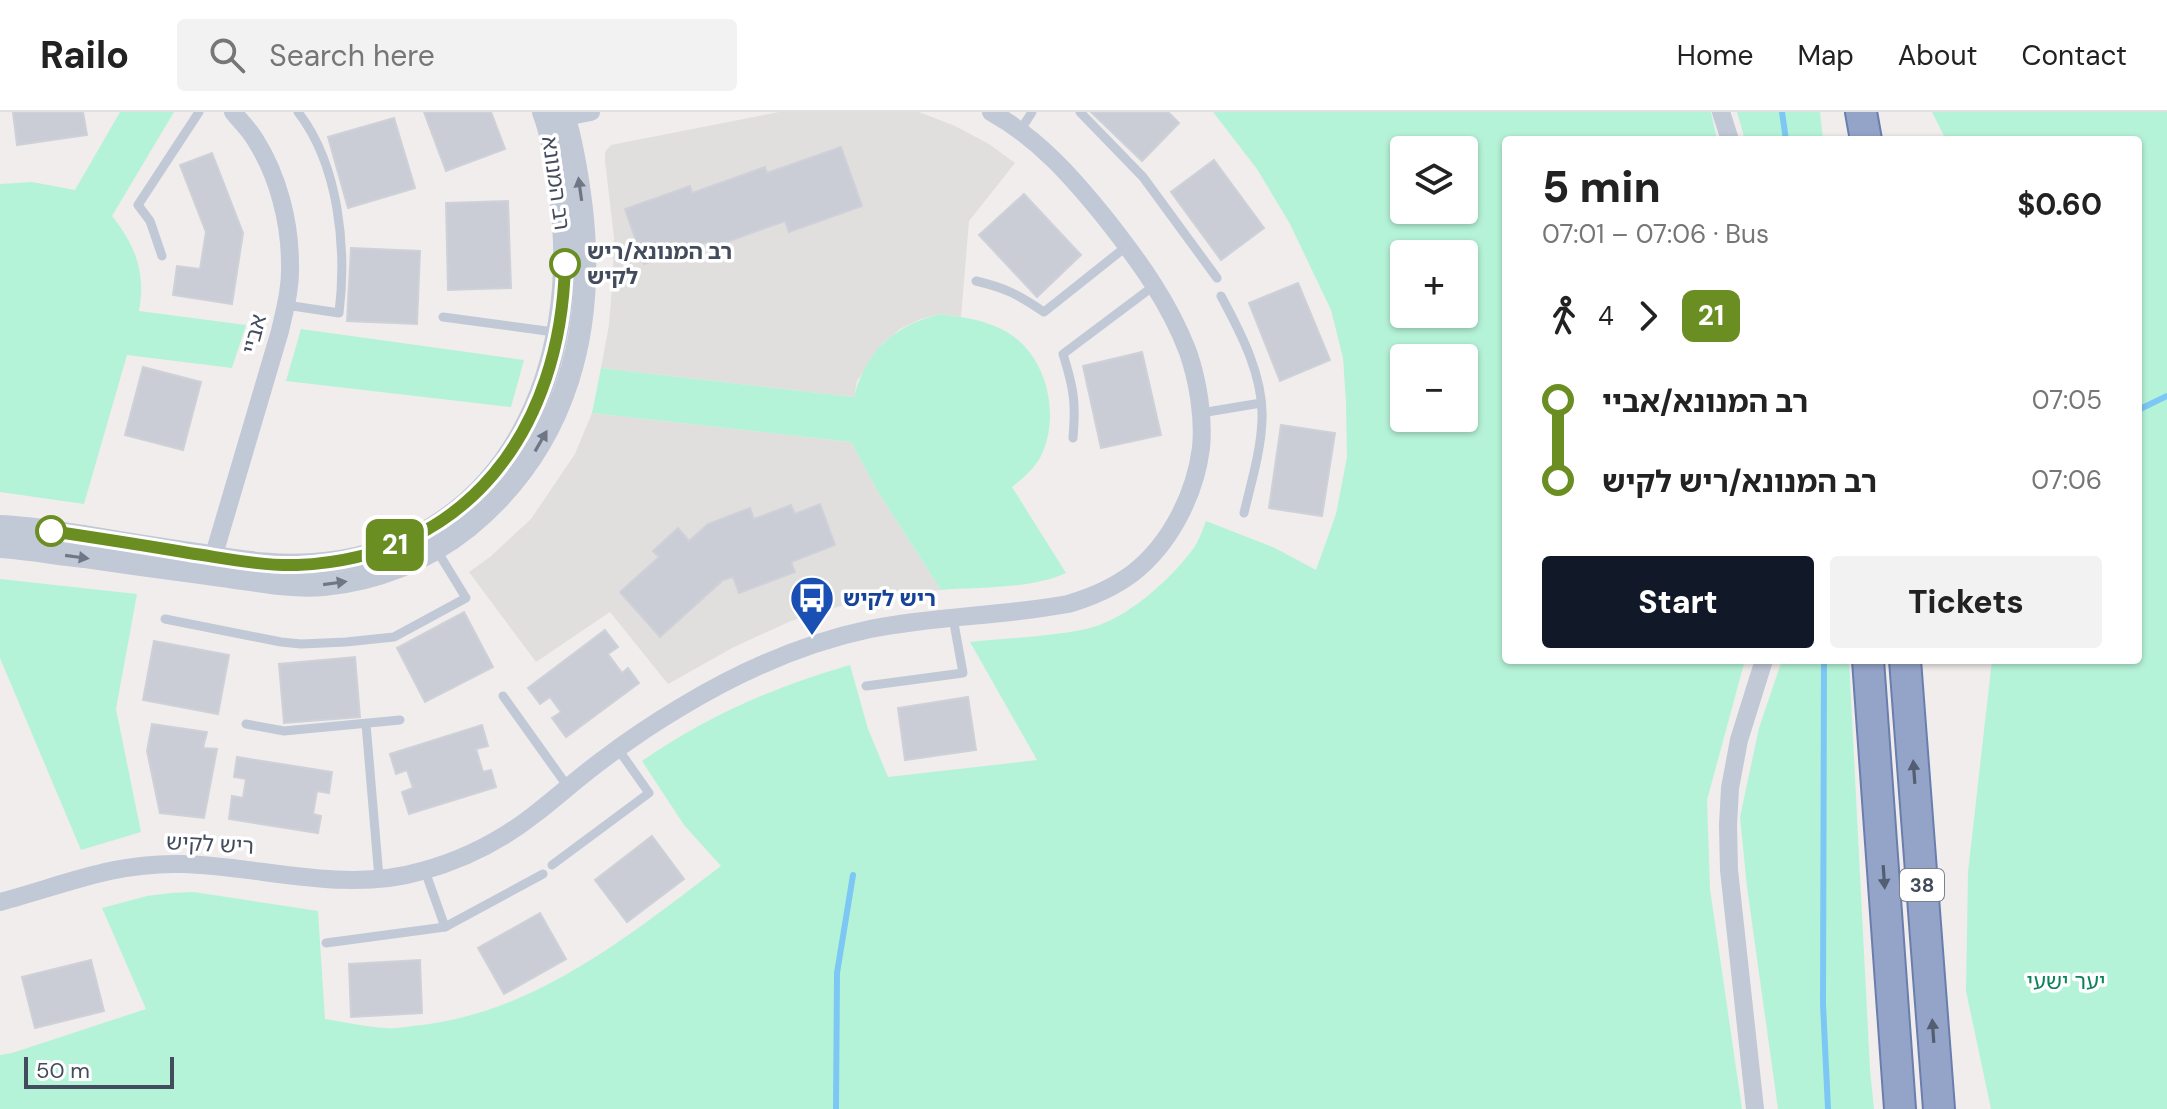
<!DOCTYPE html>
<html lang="en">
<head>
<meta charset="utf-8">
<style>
	:root { --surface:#fff; --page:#f2f2f2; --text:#222; --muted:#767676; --line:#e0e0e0; --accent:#111827 }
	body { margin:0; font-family:"DM Sans","Noto Sans Hebrew",sans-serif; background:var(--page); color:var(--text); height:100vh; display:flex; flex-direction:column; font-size:30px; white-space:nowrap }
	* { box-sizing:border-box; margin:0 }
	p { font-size:26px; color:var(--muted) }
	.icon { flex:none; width:44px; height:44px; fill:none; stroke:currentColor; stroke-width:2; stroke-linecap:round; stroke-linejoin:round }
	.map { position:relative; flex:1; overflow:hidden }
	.sheet { position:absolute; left:1502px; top:24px; width:640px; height:528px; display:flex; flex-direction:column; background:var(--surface); border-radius:8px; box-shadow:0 2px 6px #0004 }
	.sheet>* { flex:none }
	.badge { padding:0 16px; border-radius:12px; font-size:28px; line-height:52px }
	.fabs { position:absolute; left:1390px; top:24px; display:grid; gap:16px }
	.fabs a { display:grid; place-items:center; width:88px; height:88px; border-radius:8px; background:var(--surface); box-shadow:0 2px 6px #0004; font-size:40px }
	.scale { position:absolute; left:24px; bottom:20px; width:150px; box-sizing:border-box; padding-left:8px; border:4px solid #434c5c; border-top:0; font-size:22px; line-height:28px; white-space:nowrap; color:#434c5c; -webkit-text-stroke:6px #fff; paint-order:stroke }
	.map>.badge { position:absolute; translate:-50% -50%; box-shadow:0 0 0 4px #fff }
	.legs { display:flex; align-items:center; gap:12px; height:88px; padding:0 40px; font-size:26px }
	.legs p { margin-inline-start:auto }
	.head { display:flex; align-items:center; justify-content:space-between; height:136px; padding:0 40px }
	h1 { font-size:44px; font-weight:800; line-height:60px }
	.action { display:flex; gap:16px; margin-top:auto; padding:16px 40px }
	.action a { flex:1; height:92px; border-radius:8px; background:var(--accent); color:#fff; font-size:32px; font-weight:800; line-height:92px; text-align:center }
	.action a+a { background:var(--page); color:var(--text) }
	ul { padding:0 40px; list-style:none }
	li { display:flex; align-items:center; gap:28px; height:80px; font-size:30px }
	li i { display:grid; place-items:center; width:12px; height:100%; margin:0 10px; background:currentColor }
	li i::after { content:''; width:20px; height:20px; margin:-10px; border:6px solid; border-radius:50%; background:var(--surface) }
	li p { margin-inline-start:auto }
	li:first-child i { background:linear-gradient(#0000 50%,currentColor 0) }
	li:last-child i { background:linear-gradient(currentColor 50%,#0000 0) }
	header { display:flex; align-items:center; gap:48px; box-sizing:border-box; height:112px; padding:0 40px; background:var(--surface); border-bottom:2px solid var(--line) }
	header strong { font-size:38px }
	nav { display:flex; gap:44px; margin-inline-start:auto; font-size:28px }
	.search { width:560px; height:72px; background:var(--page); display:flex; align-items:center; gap:20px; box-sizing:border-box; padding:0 28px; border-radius:8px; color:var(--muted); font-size:30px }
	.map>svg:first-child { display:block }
	.education { fill:#e1dede }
	.green { fill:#b5f3d8; fill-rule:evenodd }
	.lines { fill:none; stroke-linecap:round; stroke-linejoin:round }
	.stream { stroke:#7dc7f4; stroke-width:6 }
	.building { fill:#cacdd5; stroke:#cfd1d9; stroke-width:2 }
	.trunk-casing { stroke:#6a7ead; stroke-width:34 }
	.service { stroke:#c1c8d6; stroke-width:9 }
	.minor { stroke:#c1c8d6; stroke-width:18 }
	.tertiary { stroke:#c1c8d6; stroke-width:22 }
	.trunk { stroke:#94a4c8; stroke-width:30 }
	.oneway { fill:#6f7787 }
	.oneway2 { fill:#535e72 }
	.line-1-casing { stroke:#fff; stroke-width:18 }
	.line-1 { stroke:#6b8e23; stroke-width:12 }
	.stop-1-dot { fill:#fff; stroke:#6b8e23; stroke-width:4 }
	.labels { text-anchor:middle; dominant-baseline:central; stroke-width:7; stroke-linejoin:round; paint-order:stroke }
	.shield { fill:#fff; stroke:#7b828d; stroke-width:2 }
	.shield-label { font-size:20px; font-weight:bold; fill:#434c5c }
	.street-label { font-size:22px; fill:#434c5c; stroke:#fff }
	.stop-label { font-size:22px; font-weight:bold; fill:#434c5c; stroke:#fff; text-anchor:start }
	.transit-label { font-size:22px; font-weight:bold; fill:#164399; stroke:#fff; text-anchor:start }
	.park-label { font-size:22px; fill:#0d835d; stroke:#fff }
</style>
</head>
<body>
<header>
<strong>Railo</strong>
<div class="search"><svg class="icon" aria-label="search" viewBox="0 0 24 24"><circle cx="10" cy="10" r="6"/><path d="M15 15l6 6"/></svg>Search here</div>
<nav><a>Home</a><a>Map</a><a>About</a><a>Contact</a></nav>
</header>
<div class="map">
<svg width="2167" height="997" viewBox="0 0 2167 997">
	<rect width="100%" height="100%" fill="#f0edec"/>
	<!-- education -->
	<g class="education">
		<path d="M779,0H919L955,14L989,32L1015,51L969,109L961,205L940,202L921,207L900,217L882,232L857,269L854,285L601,256L609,213L613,163L614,125L605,49V40L611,33Z"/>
		<path d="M592,301L851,330L878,380L941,478L893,482L841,494L791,509L734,535L668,572L610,500L536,550L469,460L490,445L531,407L575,342Z"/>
	</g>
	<!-- green -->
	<g class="green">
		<path d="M120,0H174L112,104C136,134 146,162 139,199L246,213L232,256L127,243L84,392L0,380V72L32,70L75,78Z"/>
		<path d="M1213,0H1711L1717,28H1506V548H1745L1707,688L1710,777L1742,997H0V943L12,941L146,897L102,796L147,784L171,781L194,780L318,799L325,907C345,910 366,915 386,916C397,917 410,914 422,913C538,899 631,822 721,754L684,713L642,649C705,605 776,574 850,553L868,617L888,665L1037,648L970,530C1008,526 1048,525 1086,517C1125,509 1170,468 1193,437C1199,429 1202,419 1206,409L1275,436L1316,458L1336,402L1347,345L1346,290L1343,246L1331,198L1290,112L1257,57ZM1404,38H1464V98H1404ZM1404,142H1464V202H1404ZM1404,246H1464V306H1404Z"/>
		<path d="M1737,0H1820L1823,28H1745Z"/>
		<path d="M1932,0H2167V997H1991L1966,879L1968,760L1992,548H2138V28H1946Z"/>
		<path d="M940,202C962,205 986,208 1005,219C1047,242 1061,303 1041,344C1034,357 1023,366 1012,375L1066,461C1032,477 979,475 941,478L878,380L851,330L592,301L601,256L854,285C866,238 894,214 940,202Z"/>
		<path d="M301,217L524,248L511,295L286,269Z"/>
		<path d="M0,467L137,482L116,597L141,720L81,738L0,546Z"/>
		<path d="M1782,548H1849L1870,958L1874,997H1778L1747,775L1740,705L1759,616Z"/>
	</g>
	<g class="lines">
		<!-- stream -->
		<g class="stream">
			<path d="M1782,0L1786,28"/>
			<path d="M2138,298L2167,284"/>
			<path d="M1824,548L1823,892L1828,997"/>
			<path d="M836,997L837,861L853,763"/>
		</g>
	</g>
	<!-- building -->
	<g class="building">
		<path d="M13,0H83L87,23L17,33Z"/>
		<path d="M424,0H491L505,37L446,59Z"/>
		<path d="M1091,0H1168L1179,11L1142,49Z"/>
		<path d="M394,6L415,76L348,96L328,25Z"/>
		<path d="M841,35L862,94L789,120L785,109L710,136L707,130L644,152L625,97L690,74L692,81L765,55L767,61Z"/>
		<path d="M212,41L243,121L232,192L173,183L177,154L200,157L206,120L180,53Z"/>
		<path d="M1214,48L1264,116L1221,148L1171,80Z"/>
		<path d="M1024,82L1081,143L1037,185L979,123Z"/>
		<path d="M508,89L511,176L448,178L446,91Z"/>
		<path d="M351,136L420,139L417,212L347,209Z"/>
		<path d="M1298,171L1330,248L1280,269L1249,191Z"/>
		<path d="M1142,240L1161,323L1101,336L1083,254Z"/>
		<path d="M143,255L201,270L183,338L125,323Z"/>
		<path d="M1281,313L1335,321L1322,404L1269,396Z"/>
		<path d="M820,392L835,433L791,450L795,460L739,481L733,465L723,468L660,525L620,480L659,445L653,439L678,416L689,429L708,412L750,396L754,407L791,393L795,402Z"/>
		<path d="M464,500L493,555L425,590L397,536Z"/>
		<path d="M605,518L618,535L608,542L622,561L628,556L639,571L566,625L552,606L561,600L550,585L540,592L528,576Z"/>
		<path d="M154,529L229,543L218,602L143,588Z"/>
		<path d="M355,545L360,605L284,611L279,552Z"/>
		<path d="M968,585L976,638L905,648L898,596Z"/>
		<path d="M152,612L207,620L203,636L217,637L204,706L160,701L147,639Z"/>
		<path d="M482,613L488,634L476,637L483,660L491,658L496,675L409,702L402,680L413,676L407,658L396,662L390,642Z"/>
		<path d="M237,645L332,660L329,681L317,679L313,702L321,704L318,721L229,707L232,684L243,686L246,667L234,665Z"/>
		<path d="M652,724L684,767L627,810L595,768Z"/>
		<path d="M540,801L566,847L504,882L478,836Z"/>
		<path d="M91,848L104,899L35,916L22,865Z"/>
		<path d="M420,848L422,901L351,905L349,852Z"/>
	</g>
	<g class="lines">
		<!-- trunk casing -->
		<g class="trunk-casing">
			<g id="trunk">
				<path d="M1861,0L1866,28"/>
				<path d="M1868,548L1900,997"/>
				<path d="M1905,548L1939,997"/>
			</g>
		</g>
		<!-- service -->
		<g class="service">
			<path d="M1080,0L1143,65L1217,166"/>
			<path d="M1020,19L1032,0"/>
			<path d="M162,144L150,109L138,93L199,0"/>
			<path d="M976,169C1006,176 1019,183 1044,200L1127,134"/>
			<path d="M1221,184C1241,221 1264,265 1262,308C1261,339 1251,371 1244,401"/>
			<path d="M286,193L339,201C347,136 339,53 298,0"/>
			<path d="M443,205L554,220"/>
			<path d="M1201,301L1261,291"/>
			<path d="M1073,326C1076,291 1074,277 1063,242L1155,173"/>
			<path d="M165,507L281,530L301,532L346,530L394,525L466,486L436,437"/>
			<path d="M866,574L963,561L953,506"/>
			<path d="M503,584L568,675"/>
			<path d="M246,612L284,619L400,608"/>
			<path d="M366,612L379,766"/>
			<path d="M552,753L649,681L618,637"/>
			<path d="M425,759L445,815"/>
			<path d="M326,831L445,815L543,762"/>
		</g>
		<!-- minor -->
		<g class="minor">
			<path d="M1721,0L1730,28"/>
			<path d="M555,7L591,0"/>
			<path d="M210,456L280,219C285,197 291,175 290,152C290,110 278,64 256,29C250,18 240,9 233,0"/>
			<path d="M0,790C64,773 114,750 182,752C262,754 344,782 422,759C463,748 502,728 535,702C557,685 578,666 601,649C626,630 654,611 681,595C739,560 804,531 870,517C935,504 1003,504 1068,492C1092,485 1113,476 1133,461C1170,432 1195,383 1201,336C1204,306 1198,269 1188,240C1169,190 1139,149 1106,107C1073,66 1038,26 991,0"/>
			<path d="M1755,997L1729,758L1728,713L1730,676L1739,628L1764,548"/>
		</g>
		<!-- tertiary -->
		<g class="tertiary">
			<path d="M0,414C28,415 56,420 84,424C124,431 164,437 204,443C244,450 285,456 325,451C512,430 583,251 560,83C556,56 553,26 543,0"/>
			<path d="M0,435C28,437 56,442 84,445C130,452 176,458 222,464C255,468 290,476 324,473C376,468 427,448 468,415C569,332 597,214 581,89C577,59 572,28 563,0"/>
		</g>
		<!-- trunk -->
		<use href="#trunk" class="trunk"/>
	</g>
	<!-- one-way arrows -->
	<defs><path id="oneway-solid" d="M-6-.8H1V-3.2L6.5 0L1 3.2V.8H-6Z" transform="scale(2)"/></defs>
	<g class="oneway">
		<use href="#oneway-solid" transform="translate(580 77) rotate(-98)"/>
		<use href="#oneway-solid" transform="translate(541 329) rotate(-60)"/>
		<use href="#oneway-solid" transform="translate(77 445) rotate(8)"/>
		<use href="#oneway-solid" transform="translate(335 471) rotate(-8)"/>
	</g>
	<g class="oneway2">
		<use href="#oneway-solid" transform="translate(1914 660) rotate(-94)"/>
		<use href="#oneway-solid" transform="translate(1884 765) rotate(86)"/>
		<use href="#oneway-solid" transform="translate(1933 919) rotate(-94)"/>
	</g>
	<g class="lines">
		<!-- line-1 casing -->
		<g class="line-1-casing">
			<path id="line-1" d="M51,419C97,426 143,433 189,441C224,446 261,454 297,453C469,446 561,316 565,152"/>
		</g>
		<!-- line-1 -->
		<use href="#line-1" class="line-1"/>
	</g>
	<!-- icons -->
	<defs>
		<g id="bus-pin" transform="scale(2.3)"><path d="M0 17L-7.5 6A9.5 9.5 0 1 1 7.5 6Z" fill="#1a4fb4" stroke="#fff"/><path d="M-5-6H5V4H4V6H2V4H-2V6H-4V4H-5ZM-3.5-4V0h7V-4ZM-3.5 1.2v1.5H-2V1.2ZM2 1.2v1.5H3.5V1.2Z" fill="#fff"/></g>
	</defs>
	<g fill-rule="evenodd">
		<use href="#bus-pin" x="812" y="486"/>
	</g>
	<!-- markers -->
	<g class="stop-1-dot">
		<circle cx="565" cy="152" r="14"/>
		<circle cx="51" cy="419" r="14"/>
	</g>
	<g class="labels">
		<!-- shield labels -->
		<rect class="shield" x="1900" y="757" width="44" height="32" rx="6"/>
		<g class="shield-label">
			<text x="1922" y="773">38</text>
		</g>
		<!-- street labels -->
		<g class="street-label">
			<text transform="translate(556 71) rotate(82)">רב המנונא</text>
			<text transform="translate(254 222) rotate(-75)">אביי</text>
			<text transform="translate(210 732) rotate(3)">ריש לקיש</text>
		</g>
		<!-- stop labels -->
		<g class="stop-label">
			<text x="587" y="139">רב המנונא/ריש<tspan x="587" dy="25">לקיש</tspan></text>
		</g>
		<!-- transit labels -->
		<g class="transit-label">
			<text x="843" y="486">ריש לקיש</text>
		</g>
		<!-- park labels -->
		<g class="park-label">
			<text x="2066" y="869">יער ישעי</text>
		</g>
	</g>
</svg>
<div class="fabs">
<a><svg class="icon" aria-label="layers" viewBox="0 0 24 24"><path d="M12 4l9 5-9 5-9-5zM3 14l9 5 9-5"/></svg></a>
<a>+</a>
<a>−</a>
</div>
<div class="scale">50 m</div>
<b class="badge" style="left:395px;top:433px;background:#6b8e23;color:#fff">21</b>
<section class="sheet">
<div class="head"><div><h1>5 min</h1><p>07:01 – 07:06 · Bus</p></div><b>$0.60</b></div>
<div class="legs"><svg class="icon" aria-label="walk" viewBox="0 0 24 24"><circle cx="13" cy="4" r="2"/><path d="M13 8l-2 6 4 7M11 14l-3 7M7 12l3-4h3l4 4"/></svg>4<svg class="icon" aria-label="forward" viewBox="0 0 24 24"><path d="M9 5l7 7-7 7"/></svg><b class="badge" style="background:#6b8e23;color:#fff">21</b></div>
<ul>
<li><i style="color:#6b8e23"></i><b>רב המנונא/אביי</b><p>07:05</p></li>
<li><i style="color:#6b8e23"></i><b>רב המנונא/ריש לקיש</b><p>07:06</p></li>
</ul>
<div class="action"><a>Start</a><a>Tickets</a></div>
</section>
</div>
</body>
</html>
